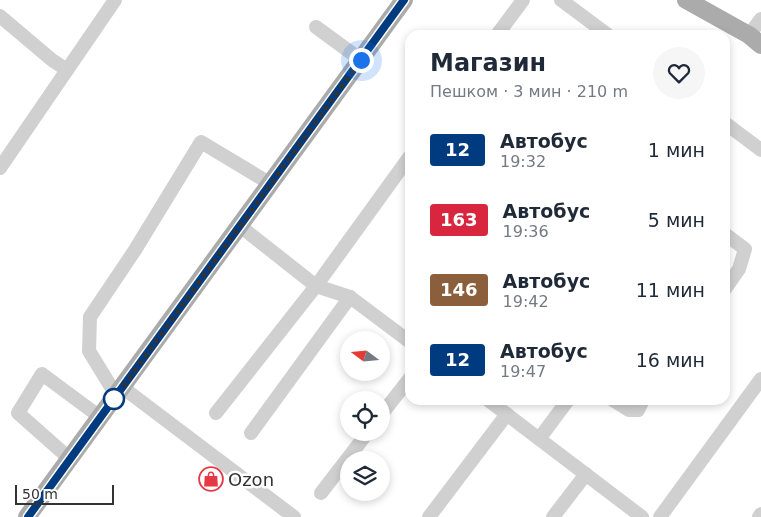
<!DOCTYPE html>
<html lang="ru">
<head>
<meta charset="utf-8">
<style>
	:root { --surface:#fff; --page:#f6f6f7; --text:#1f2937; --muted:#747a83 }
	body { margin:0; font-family:"DejaVu Sans",sans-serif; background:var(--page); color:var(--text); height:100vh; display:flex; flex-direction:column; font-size:19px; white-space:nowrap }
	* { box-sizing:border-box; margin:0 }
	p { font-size:16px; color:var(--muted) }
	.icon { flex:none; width:28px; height:28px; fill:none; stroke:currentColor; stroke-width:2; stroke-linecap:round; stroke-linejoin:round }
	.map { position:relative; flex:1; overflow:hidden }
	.drawer { position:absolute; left:405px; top:30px; width:325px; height:375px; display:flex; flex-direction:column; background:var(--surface); border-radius:15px; box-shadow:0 2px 8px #0003 }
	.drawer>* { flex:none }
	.badge { padding:0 10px; border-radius:4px; font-size:18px; line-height:32px }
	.needle { width:32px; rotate:286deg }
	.buttons { position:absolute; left:340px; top:331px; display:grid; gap:10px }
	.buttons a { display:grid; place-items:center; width:50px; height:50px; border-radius:50%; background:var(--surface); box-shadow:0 2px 8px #0003; font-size:25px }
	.scale { position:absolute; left:15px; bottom:12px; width:99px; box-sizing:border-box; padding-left:5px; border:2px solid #333; border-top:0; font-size:14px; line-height:18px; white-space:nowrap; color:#333; -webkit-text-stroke:4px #fff; paint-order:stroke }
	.you { position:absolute; width:25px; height:25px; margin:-12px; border:4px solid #fff; border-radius:50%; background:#1a73e8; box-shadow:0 0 0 8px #1a73e833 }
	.map>.badge { position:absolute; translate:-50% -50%; box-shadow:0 0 0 2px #fff }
	.round { display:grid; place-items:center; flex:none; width:52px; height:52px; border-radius:26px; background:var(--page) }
	.overview { display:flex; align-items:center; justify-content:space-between; height:85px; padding:0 25px }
	h1 { font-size:24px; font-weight:600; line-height:38px }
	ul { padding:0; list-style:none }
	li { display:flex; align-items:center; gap:15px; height:70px; padding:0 25px }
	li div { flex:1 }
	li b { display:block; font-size:19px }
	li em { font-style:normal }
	li .badge { min-width:55px; font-weight:700; text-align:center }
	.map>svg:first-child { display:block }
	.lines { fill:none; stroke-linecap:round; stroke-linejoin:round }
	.minor { stroke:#d0d0d0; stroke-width:14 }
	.major { stroke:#ababab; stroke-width:18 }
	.line-casing { stroke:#fff; stroke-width:11 }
	.line { stroke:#003b80; stroke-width:8 }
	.walk { stroke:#333; stroke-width:5; stroke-dasharray:0 9 }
	.stop-dot { fill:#fff; stroke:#003b80; stroke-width:2.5 }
	.labels { text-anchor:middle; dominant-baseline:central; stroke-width:5; stroke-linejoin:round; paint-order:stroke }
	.poi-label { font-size:18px; fill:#333; stroke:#fff; text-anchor:start }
</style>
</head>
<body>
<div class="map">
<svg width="761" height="517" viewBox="0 0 761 517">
	<rect width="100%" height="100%" fill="#fff"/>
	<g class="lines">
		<!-- minor -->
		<g class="minor">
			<path d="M561,0L608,35"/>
			<path d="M0,16L52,60L67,70L115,0"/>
			<path d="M316,27L361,60"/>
			<path d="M497,35L523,0"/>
			<path d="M749,35L761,19"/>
			<path d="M725,123L761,150"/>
			<path d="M0,168L67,70"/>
			<path d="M240,226L316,286L350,297L410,342"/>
			<path d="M725,234L745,249L739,269L725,289"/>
			<path d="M122,387L294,517"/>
			<path d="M116,395L89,351L90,317L135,250L201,142L271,184"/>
			<path d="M488,400L642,517"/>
			<path d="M613,400L629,410H638L643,400"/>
			<path d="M216,413L316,286L410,156"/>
			<path d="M381,415L410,378"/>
			<path d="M251,433L350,297"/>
			<path d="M539,439L568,400"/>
			<path d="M70,459L18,413L42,374L100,417"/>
			<path d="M321,493L368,432"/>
			<path d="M429,517L507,414"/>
			<path d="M553,517L586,474"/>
			<path d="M660,517L761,379"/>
			<path d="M759,517L761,514"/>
		</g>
		<!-- major -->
		<g class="major">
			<path d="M686,0L749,35L761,45"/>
			<path d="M27,517L404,0"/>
		</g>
	</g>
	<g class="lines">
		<!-- line casing -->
		<g class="line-casing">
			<path id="line" d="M28,517L404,0"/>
		</g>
		<!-- line -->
		<use href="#line" class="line"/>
		<!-- walk -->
		<path class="walk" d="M114,399L361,60"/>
	</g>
	<!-- icons -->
	<defs>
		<g id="shop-ring" transform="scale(1.25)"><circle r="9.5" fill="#fff" stroke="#e63946" stroke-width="1.5"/><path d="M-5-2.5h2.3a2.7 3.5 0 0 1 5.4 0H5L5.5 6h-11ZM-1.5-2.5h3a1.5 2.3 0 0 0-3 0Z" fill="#e63946"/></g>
	</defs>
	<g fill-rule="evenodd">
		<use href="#shop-ring" x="211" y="479"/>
	</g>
	<!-- markers -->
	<circle class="stop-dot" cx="114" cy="399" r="10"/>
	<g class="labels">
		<!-- poi labels -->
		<g class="poi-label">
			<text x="228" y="479">Ozon</text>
		</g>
	</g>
</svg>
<div class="buttons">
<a><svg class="needle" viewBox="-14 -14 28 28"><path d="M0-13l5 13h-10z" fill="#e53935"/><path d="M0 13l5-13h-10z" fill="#747a83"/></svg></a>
<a><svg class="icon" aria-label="locate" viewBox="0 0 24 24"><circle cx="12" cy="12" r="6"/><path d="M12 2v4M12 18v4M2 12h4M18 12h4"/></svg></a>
<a><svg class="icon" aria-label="layers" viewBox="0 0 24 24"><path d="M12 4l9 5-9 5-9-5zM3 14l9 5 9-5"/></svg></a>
</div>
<div class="scale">50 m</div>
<div class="you" style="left:361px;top:60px"></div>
<section class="drawer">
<div class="overview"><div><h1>Магазин</h1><p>Пешком · 3 мин · 210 m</p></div><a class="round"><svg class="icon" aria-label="heart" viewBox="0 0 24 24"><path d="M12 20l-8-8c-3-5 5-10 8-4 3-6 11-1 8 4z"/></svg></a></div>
<ul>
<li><span class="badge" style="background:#003b80;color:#fff">12</span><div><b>Автобус</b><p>19:32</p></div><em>1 мин</em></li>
<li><span class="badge" style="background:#d7263d;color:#fff">163</span><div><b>Автобус</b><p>19:36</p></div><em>5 мин</em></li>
<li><span class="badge" style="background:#8b5e3c;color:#fff">146</span><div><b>Автобус</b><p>19:42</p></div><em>11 мин</em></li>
<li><span class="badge" style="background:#003b80;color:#fff">12</span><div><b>Автобус</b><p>19:47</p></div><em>16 мин</em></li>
</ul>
</section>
</div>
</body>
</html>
